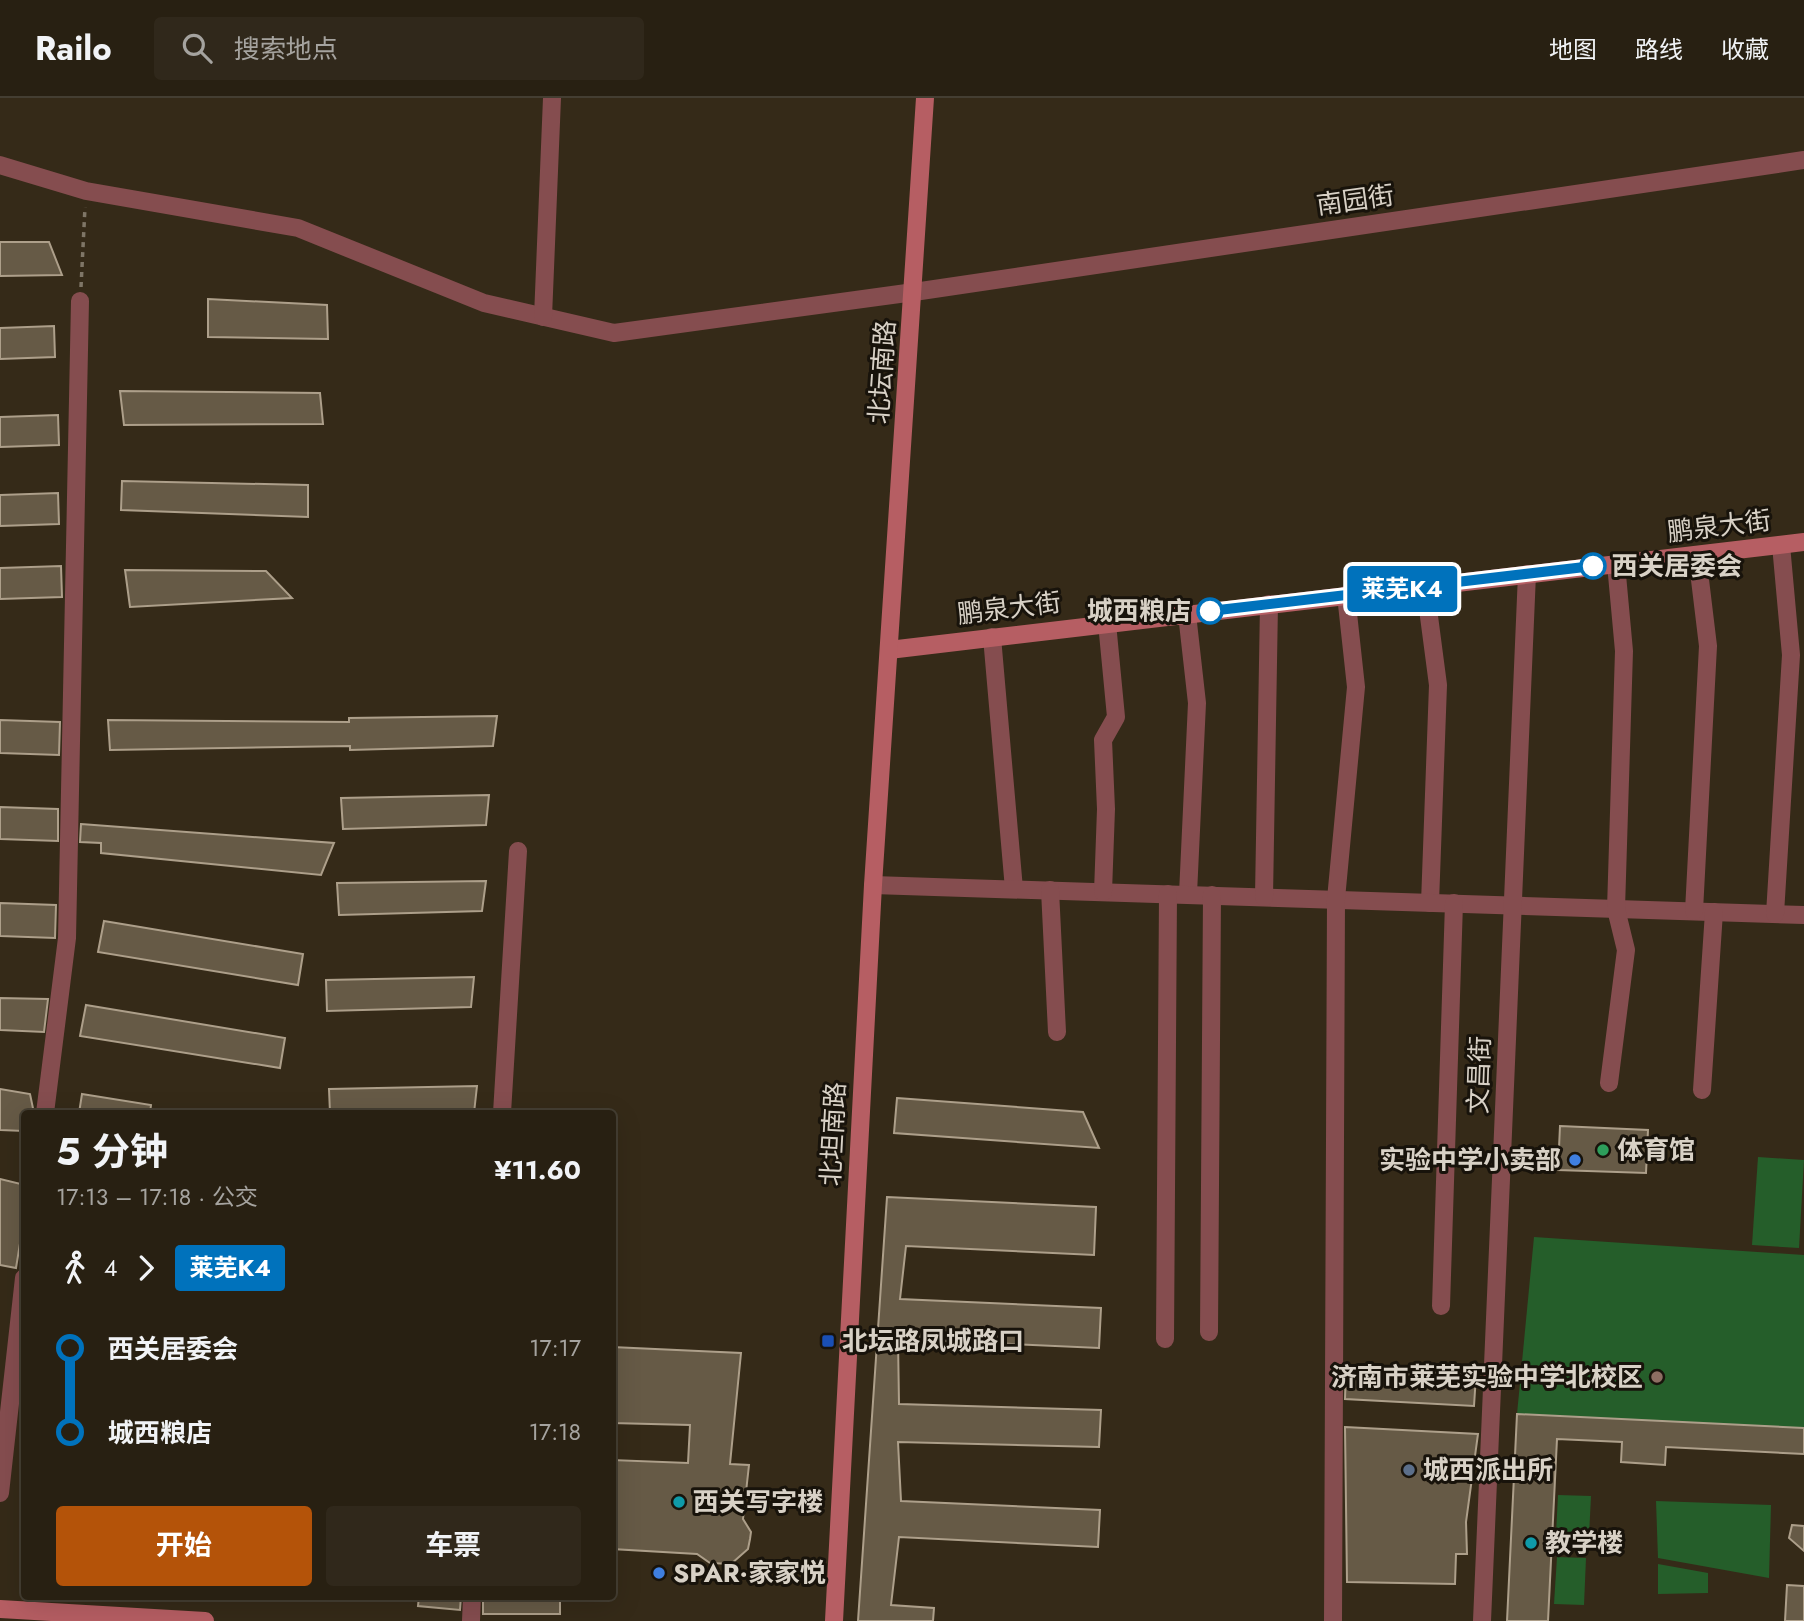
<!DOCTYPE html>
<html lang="zh">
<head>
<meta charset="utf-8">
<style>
	:root { --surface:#282012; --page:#30281b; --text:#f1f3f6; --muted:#a5a39f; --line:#443e32; --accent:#b45309 }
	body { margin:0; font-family:Jost,"Noto Sans SC",sans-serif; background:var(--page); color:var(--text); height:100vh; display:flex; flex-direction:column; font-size:26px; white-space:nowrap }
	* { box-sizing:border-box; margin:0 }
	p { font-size:23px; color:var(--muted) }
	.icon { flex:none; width:38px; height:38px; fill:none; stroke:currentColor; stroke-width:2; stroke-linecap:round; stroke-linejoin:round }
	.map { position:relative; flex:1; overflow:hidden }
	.drawer { position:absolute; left:21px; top:1012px; width:595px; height:490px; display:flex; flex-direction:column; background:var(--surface); border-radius:7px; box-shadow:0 7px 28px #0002,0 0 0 2px var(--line) }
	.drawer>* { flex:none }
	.badge { padding:0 14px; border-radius:5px; font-size:24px; line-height:46px }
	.map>.badge { position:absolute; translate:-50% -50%; box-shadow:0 0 0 4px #fff }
	.legs { display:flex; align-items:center; gap:10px; height:77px; padding:0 35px; font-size:23px }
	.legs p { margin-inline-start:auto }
	.headline { display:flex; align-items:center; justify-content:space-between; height:119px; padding:0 35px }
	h1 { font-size:38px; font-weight:700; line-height:52px }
	.cta { display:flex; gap:14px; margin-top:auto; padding:14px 35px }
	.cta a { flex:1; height:80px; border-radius:7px; background:var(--accent); color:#fff; font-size:28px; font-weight:700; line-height:80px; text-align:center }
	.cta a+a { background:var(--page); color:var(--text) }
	ul { padding:0 35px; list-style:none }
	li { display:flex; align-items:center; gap:24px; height:84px; font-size:26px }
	li i { display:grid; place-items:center; width:10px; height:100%; margin:0 9px; background:currentColor }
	li i::after { content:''; width:18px; height:18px; margin:-9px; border:5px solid; border-radius:50%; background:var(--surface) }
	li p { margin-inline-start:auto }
	li:first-child i { background:linear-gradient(#0000 50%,currentColor 0) }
	li:last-child i { background:linear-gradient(currentColor 50%,#0000 0) }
	header { display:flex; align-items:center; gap:42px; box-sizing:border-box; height:98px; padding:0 35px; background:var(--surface); border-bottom:2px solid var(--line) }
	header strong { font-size:33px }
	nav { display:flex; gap:38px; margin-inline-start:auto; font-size:24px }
	.search { width:490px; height:63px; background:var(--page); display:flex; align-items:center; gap:18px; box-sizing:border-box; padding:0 24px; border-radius:7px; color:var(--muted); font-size:26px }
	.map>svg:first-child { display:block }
	.green { fill:#255e2a }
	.building { fill:#665a46; stroke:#ad9f8a; stroke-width:2 }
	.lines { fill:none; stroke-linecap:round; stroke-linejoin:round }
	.path { stroke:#7f7667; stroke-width:3.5; stroke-dasharray:5 5; stroke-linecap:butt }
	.minor { stroke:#854d4f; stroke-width:18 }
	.tertiary { stroke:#854d4f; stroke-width:18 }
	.secondary { stroke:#b65e63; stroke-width:18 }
	.line-1-casing { stroke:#fff; stroke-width:16 }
	.line-1 { stroke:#0072bc; stroke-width:10 }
	.stop-1-dot { fill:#fff; stroke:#0072bc; stroke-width:3.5 }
	.leisure-dot { fill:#2e9e5b; stroke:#18130b; stroke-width:2.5 }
	.shop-dot { fill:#3f7fe0; stroke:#18130b; stroke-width:2.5 }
	.transit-dot { fill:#1a4fb4; stroke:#18130b; stroke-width:2.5 }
	.education-dot { fill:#8d6e63; stroke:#18130b; stroke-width:2.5 }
	.service-dot { fill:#5c6f8a; stroke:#18130b; stroke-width:2.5 }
	.culture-dot { fill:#0f9aa8; stroke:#18130b; stroke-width:2.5 }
	.labels { text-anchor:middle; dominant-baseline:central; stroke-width:6; stroke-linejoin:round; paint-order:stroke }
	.street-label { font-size:26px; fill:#d8d1c6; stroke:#18130b }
	.stop-label { font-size:26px; font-weight:bold; fill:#d8d1c6; stroke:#18130b; text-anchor:start }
	.poi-label { font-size:26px; font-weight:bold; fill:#d8d1c6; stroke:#18130b; text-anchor:start }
</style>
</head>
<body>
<header>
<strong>Railo</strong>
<div class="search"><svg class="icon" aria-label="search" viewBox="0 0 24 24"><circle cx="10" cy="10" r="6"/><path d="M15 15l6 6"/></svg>搜索地点</div>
<nav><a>地图</a><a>路线</a><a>收藏</a></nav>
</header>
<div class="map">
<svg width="1804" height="1523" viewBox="0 0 1804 1523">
	<rect width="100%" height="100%" fill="#352a18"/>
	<!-- green -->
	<g class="green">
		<path d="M1758,1059L1804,1062L1799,1150L1752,1147Z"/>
		<path d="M1534,1139L1804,1157V1330L1517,1316Z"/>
		<path d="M1558,1397L1591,1398L1589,1438L1556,1436Z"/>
		<path d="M1656,1403L1771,1407L1769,1480L1658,1460Z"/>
		<path d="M1557,1459L1586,1460L1584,1507L1554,1506Z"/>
		<path d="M1658,1466L1708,1475V1495L1658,1496Z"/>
	</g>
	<!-- building -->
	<g class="building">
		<path d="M0,144H49L62,177L0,178Z"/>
		<path d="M208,201L327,207L328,241L208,239Z"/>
		<path d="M54,228L55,259L0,261V230Z"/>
		<path d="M120,293L320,295L323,326L124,327Z"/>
		<path d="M58,317L59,347L0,349V319Z"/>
		<path d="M122,383L308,387V419L121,412Z"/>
		<path d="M58,395L59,426L0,428V397Z"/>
		<path d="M61,468L62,499L0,501V470Z"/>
		<path d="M125,472L266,473L292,500L130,509Z"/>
		<path d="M497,618L493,648L350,652V648L110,652L108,622L349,624V620Z"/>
		<path d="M0,622L60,624L59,657L0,655Z"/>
		<path d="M489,697L486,727L343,731L341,700Z"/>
		<path d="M0,709L58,711V743L0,741Z"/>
		<path d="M81,726L334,745L321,777L101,755V745L80,744Z"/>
		<path d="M486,783L482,813L339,817L337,785Z"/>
		<path d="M0,805L56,807L55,840L0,838Z"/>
		<path d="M104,823L303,856L298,887L98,854Z"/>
		<path d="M474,879L471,909L327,913L326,882Z"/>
		<path d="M0,900L48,901L44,934L0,932Z"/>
		<path d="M86,907L285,940L280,970L80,938Z"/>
		<path d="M477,988L474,1015H330L329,991Z"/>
		<path d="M0,991L30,996L34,1015H24V1033L0,1032Z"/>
		<path d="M82,996L151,1007L150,1015H79Z"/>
		<path d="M897,1000L1083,1014L1099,1050L894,1035Z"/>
		<path d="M1560,1028L1648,1032L1646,1075L1558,1072Z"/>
		<path d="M0,1081L21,1086L24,1099V1121L16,1170L0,1167Z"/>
		<path d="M887,1099L1096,1109L1094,1157L906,1148L900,1201L1101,1210L1099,1250L898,1241L899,1306L1101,1312L1099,1349L898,1344L901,1403L1100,1412L1098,1449L899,1439L891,1507L934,1510L933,1523H858Z"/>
		<path d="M612,1249L741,1255L730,1366L749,1367L743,1421L751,1434L750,1441L748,1451L731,1466L710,1465L697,1456L612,1451V1362L688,1365L690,1327L612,1325Z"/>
		<path d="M1346,1269L1476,1277L1474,1308L1345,1301Z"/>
		<path d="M1517,1316L1804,1330V1356L1666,1349L1665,1367L1621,1364L1622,1344L1557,1341L1548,1523H1507Z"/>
		<path d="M1345,1329L1478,1336L1466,1424L1467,1456H1456L1455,1486L1347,1484Z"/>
		<path d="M1792,1427L1804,1428V1453L1789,1440Z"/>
		<path d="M1787,1487L1804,1488V1523H1785Z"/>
		<path d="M419,1498H461L460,1512L418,1508Z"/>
		<rect x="483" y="1498" width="77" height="18"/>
	</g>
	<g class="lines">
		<!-- path -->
		<path class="path" d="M81,189L85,109"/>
		<!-- minor -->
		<g class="minor">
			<path d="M0,67L86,93L298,130L484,205L614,235L914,194L1804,62"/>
			<path d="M543,219L552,0"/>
			<path d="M1425,488L1438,587L1430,805"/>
			<path d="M1187,516L1197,605L1188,796"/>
			<path d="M992,539L1014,791"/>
			<path d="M873,787L1804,817"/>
			<path d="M1050,792L1057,934"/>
			<path d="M1103,794L1106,711L1103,642L1116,619L1107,525"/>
			<path d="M1264,799L1269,506"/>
			<path d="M1694,813L1708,548L1697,457"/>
			<path d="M1775,816L1791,557L1781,447"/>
			<path d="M1609,985L1626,852L1616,811L1624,553L1616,466"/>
			<path d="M1702,992L1714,814"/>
			<path d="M45,1015L67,840L80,203"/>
			<path d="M502,1015L518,753"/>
			<path d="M1441,1208L1454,805"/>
			<path d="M1209,1234L1212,797"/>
			<path d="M1165,1241L1168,796"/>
			<path d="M0,1395L24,1180"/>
			<path d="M471,1523L472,1498"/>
			<path d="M1333,1523L1336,801L1356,589L1346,497"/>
		</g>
		<!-- tertiary -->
		<path class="tertiary" d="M1482,1523L1527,476"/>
		<!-- secondary -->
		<g class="secondary">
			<path d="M889,552L1804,444"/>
			<path d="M0,1511L205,1523"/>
			<path d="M834,1523L873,787L925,0"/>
		</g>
	</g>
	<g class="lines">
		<!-- line-1 casing -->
		<g class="line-1-casing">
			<path id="line-1" d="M1210,513L1593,468"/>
		</g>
		<!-- line-1 -->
		<use href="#line-1" class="line-1"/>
	</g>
	<!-- markers -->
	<g class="stop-1-dot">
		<circle cx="1593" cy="468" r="12"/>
		<circle cx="1210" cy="513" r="12"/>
	</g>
	<circle class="leisure-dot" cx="1603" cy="1052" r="7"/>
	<g class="shop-dot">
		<circle cx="1575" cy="1062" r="7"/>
		<circle cx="659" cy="1475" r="7"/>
	</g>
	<rect class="transit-dot" x="821" y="1236" width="14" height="14" rx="3.5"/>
	<circle class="education-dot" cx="1657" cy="1279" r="7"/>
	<circle class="service-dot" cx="1409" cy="1372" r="7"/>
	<g class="culture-dot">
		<circle cx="679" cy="1404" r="7"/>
		<circle cx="1531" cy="1445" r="7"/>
	</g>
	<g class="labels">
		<!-- street labels -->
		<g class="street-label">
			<text transform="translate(1355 102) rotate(-8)">南园街</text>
			<text transform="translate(882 274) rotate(-86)">北坛南路</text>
			<text transform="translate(1719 428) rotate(-7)">鹏泉大街</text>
			<text transform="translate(1009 510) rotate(-7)">鹏泉大街</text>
			<text transform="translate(1479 977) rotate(-88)">文昌街</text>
			<text transform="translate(833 1036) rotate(-87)">北坦南路</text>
		</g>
		<!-- stop labels -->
		<g class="stop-label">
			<text x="1612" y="468">西关居委会</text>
			<text x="1191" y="513" text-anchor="end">城西粮店</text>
		</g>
		<!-- poi labels -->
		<g class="poi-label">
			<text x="1617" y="1052">体育馆</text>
			<text x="1561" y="1062" text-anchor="end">实验中学小卖部</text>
			<text x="842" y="1243">北坛路凤城路口</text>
			<text x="1643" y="1279" text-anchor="end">济南市莱芜实验中学北校区</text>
			<text x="1423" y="1372">城西派出所</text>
			<text x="693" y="1404">西关写字楼</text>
			<text x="1545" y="1445">教学楼</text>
			<text x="673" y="1475">SPAR·家家悦</text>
		</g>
	</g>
</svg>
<b class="badge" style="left:1402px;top:491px;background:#0072bc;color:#fff">莱芜K4</b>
<section class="drawer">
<div class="headline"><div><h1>5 分钟</h1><p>17:13 – 17:18 · 公交</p></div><b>¥11.60</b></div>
<div class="legs"><svg class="icon" aria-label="walk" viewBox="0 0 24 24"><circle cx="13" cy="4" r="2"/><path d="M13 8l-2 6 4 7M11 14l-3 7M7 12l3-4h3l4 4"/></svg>4<svg class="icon" aria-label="forward" viewBox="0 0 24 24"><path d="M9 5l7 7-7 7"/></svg><b class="badge" style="background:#0072bc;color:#fff">莱芜K4</b></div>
<ul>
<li><i style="color:#0072bc"></i><b>西关居委会</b><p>17:17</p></li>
<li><i style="color:#0072bc"></i><b>城西粮店</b><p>17:18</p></li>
</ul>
<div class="cta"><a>开始</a><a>车票</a></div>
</section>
</div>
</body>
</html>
